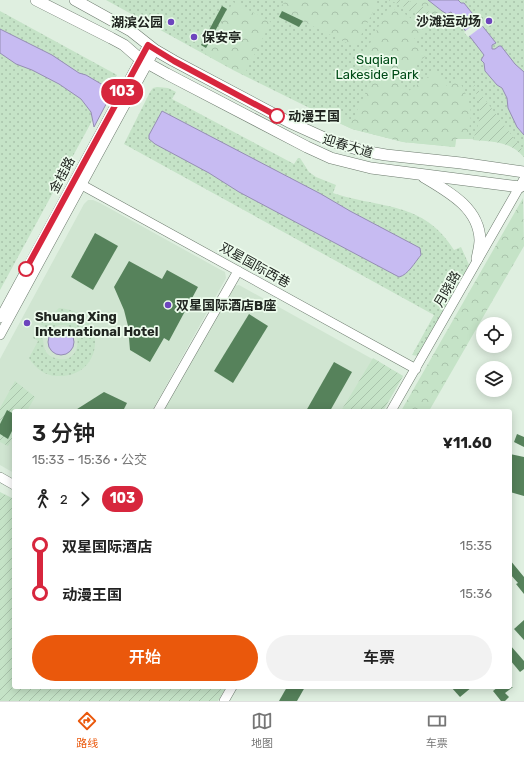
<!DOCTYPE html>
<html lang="zh">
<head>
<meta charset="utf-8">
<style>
	:root { --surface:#fff; --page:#f2f2f2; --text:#222; --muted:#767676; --line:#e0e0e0; --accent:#ea580c }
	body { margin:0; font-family:Rubik,"Noto Sans SC",sans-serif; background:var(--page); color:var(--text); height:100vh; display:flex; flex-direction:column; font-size:15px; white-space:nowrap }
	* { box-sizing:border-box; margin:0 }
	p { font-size:13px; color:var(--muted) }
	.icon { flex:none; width:22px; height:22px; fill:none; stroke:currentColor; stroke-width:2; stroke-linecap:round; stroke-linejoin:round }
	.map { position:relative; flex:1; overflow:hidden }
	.drawer { position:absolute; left:12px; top:409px; width:500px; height:280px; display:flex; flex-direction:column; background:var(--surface); border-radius:4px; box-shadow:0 2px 10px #0003 }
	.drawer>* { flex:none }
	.badge { padding:0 8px; border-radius:13px; font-size:14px; line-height:26px }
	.controls { position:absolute; left:476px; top:317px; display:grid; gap:8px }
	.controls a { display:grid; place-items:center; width:36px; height:36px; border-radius:50%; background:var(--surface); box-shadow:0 2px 10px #0003; font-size:20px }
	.map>.badge { position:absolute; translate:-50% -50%; box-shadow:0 0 0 2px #fff }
	.legs { display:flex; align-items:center; gap:6px; height:44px; padding:0 20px; font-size:13px }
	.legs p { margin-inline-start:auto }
	.overview { display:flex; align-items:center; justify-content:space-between; height:68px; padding:0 20px }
	h1 { font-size:22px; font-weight:600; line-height:30px }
	.action { display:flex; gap:8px; margin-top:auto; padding:8px 20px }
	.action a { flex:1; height:46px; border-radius:24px; background:var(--accent); color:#fff; font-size:16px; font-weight:600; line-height:46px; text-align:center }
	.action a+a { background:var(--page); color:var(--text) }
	ul { padding:0 20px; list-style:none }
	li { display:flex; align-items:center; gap:14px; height:48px; font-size:15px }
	li i { display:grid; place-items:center; width:6px; height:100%; margin:0 5px; background:currentColor }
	li i::after { content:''; width:10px; height:10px; margin:-5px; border:3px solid; border-radius:50%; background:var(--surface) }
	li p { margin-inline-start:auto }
	li:first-child i { background:linear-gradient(#0000 50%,currentColor 0) }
	li:last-child i { background:linear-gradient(currentColor 50%,#0000 0) }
	.tab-bar { display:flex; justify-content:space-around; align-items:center; height:56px; border-top:1px solid var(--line); background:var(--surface); font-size:11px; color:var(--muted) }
	.tab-bar a { display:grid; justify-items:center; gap:2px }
	.tab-bar .active { color:var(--accent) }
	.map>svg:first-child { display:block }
	.built { fill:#d0e5d1 }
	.grass { fill:url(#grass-dots) }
	.forest { fill:url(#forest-crowns) }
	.garden { fill:url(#garden-furrows) }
	.water { fill:#c7bbf2; stroke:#958eb3 }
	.pier { fill:#dfefe0 }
	.building { fill:#56825b }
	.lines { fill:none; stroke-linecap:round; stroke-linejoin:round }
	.minor-casing { stroke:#6c7a6d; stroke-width:10 }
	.major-casing { stroke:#6c7a6d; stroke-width:12 }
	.minor { stroke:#fff; stroke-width:9 }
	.major { stroke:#fff; stroke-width:11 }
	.line-1-casing { stroke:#fff; stroke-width:9 }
	.line-1 { stroke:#d7263d; stroke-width:6 }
	.poi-dot { fill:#6d45bd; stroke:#edfced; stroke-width:1.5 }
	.stop-1-dot { fill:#fff; stroke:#d7263d; stroke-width:2 }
	.labels { text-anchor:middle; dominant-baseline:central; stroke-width:3.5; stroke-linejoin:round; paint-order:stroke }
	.poi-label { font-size:13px; font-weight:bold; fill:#202520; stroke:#edfced; text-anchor:start }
	.park-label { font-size:13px; fill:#004b17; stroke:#edfced }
	.stop-label { font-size:13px; font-weight:bold; fill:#202520; stroke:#edfced; text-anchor:start }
	.street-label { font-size:13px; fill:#202520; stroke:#edfced }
</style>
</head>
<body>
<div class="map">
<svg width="524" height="701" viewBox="0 0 524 701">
	<defs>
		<pattern id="grass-dots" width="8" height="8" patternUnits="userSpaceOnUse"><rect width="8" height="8" fill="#c5e3c7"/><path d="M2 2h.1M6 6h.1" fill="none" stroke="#a9c3ab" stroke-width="1.8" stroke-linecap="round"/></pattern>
		<pattern id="forest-crowns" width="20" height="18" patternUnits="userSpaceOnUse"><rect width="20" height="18" fill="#c5e3c7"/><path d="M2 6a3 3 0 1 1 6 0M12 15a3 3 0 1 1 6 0" fill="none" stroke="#a9c3ab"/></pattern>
		<pattern id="garden-furrows" width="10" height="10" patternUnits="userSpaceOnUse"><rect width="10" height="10" fill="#c5e3c7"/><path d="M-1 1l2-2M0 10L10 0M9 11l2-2" fill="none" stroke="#a9c3ab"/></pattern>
	</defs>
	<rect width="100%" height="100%" fill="#dfefe0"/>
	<!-- built -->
	<g class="built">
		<path d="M88,200H93L100,203L221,270L225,272L226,278L152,411H14V473L0,465V359L84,204Z"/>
		<path d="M239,285L403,376L383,411H163L234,286Z"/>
	</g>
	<!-- grass -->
	<g class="grass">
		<path d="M106,0H524V157C520,152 516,148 509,145C493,139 473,140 456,138L455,147L403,142L352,129L233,70Z"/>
		<path d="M0,11L117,75L0,290Z"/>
		<path d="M157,87L168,88L176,92L172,99L294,164L298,158H300L309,172L316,177L336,185L333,193C381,209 424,201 454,250L461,247L470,267L418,356L412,355L434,315L124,144L150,92L153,88Z"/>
		<path d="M59,308C111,312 104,379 57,376C45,376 35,368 29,358L38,341L33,338L34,335L43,339C44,349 45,355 55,358C87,369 85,309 49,329L40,324L42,321L49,324L56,311Z"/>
	</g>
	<!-- forest -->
	<g class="forest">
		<path d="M287,0H370L377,4L355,47L278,9Z"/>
		<path d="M408,0H428L442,11L447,14L440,20L442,23L437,26L414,2Z"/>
		<path d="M233,2L271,22L244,75L205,54Z"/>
		<path d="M388,8C404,10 414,20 424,31L414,39L426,56L397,77L407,92L436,71L447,86L458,78C472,106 474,109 467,139H456L455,147L403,142L352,129L332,120L335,113L352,121L379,65L363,57Z"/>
		<path d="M523,198L524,246L429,411H401Z"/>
	</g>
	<!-- garden -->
	<g class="garden">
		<path d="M388,0C404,0 419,0 429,12V17L437,26L433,29C420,16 407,6 388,0Z"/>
		<path d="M472,82L524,152V157C510,141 494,142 473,140C483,114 482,107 472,82Z"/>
		<path d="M373,358L403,376L383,411H341Z"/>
		<path d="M15,381L35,397L27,411H14V435L8,446L0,442V408Z"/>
		<path d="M0,492L14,499V687H226L218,701H0Z"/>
	</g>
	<!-- water -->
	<g class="water">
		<path d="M428,0H458L461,3H464L496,43L492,45V49H495L499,46H501L515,64L524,72V135L517,127L508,108L507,98L502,88L497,85L485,71L484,63L481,60L484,55L451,12L447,14L442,11Z"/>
		<path d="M0,29L52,55L79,73L86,75L113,91L94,127L91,112L81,99L59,84L32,70L16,64L0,53Z"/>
		<path d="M162,111L321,194L350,211L420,248L421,255C415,262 408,275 399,277L239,192L209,173L155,144L149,139V135Z"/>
		<circle cx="61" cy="342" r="13"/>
	</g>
	<!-- pier -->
	<path class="pier" d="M480,20L484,25L468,37L464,32Z"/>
	<!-- building -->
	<g class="building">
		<path d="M222,6L227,9L206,48L201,45Z"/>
		<path d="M282,11L303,21L299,27L279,17Z"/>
		<path d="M95,233L118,246L93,290L71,277Z"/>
		<path d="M129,261L162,279L167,270L198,287L169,341L164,338L150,362L130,350L128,326L124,310L114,287Z"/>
		<path d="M249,314L268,326L233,383L214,371Z"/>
		<path d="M334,362L352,372L330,411H306Z"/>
		<path d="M104,392L127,403L123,411H74Z"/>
		<path d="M7,410L14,414V427L8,439L0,434V424Z"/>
		<path d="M517,434L524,437V447L514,442Z"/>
		<path d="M510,454L524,457V496L510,492Z"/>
		<path d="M510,560L524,577V594L516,584L518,583L510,574Z"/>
		<path d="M524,620V640L514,629Z"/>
		<path d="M510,645L524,661V669L520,672L510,660Z"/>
		<path d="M287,687H305L297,701H279Z"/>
		<path d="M451,687H472L460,697Z"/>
		<path d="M498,687H513L505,693L509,697L505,701H501L493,691Z"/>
	</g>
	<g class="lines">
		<!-- minor casing -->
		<g class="minor-casing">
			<g id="minor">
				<path d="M82,185L416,369"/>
				<path d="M0,318L148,45"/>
				<path d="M0,335L155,50"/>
				<path d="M158,411L238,271"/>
				<path d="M391,411L524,179"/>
				<path d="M0,477L14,485"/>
				<path d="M224,701L232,687"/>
			</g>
		</g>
		<!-- major casing -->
		<g class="major-casing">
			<g id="major">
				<path d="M36,0L111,38L124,45L140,59L167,74L307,147L331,158L371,168L520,187"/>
				<path d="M75,0L131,31L155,50L174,61L289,122L331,141L363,151L386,155L461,163L524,172"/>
				<path d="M424,177C449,192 479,208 480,240C480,247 478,253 477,259"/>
			</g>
		</g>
		<!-- minor -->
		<use href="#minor" class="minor"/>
		<!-- major -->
		<use href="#major" class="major"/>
	</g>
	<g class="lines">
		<!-- line-1 casing -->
		<g class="line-1-casing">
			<path id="line-1" d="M26,269L148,45L174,61L277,116"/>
		</g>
		<!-- line-1 -->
		<use href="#line-1" class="line-1"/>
	</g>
	<!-- markers -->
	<g class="poi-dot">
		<circle cx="489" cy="21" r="4"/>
		<circle cx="171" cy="22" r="4"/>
		<circle cx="194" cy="37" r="4"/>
		<circle cx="168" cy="305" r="4"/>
		<circle cx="27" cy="323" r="4"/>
	</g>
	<g class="stop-1-dot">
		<circle cx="277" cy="116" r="7"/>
		<circle cx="26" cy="269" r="7"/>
	</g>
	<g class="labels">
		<!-- poi labels -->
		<g class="poi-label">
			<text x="481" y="21" text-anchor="end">沙滩运动场</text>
			<text x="163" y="22" text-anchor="end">湖滨公园</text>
			<text x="202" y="37">保安亭</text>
			<text x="176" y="305">双星国际酒店B座</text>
			<text x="35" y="316">Shuang Xing<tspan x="35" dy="15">International Hotel</tspan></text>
		</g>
		<!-- park labels -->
		<g class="park-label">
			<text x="377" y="59">Suqian<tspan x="377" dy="15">Lakeside Park</tspan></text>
		</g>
		<!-- stop labels -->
		<g class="stop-label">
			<text x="288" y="116">动漫王国</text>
		</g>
		<!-- street labels -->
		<g class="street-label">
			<text transform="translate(348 146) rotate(17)">迎春大道</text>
			<text transform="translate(62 175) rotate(-62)">金桂路</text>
			<text transform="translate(255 265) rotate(29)">双星国际西巷</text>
			<text transform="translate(447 289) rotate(-60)">月晓路</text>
		</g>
	</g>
</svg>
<div class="controls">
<a><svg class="icon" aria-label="locate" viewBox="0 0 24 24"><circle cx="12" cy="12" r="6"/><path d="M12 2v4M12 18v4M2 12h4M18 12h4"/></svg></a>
<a><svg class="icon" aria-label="layers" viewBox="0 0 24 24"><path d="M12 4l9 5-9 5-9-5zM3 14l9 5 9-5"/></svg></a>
</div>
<b class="badge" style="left:122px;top:92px;background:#d7263d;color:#fff">103</b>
<section class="drawer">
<div class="overview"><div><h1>3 分钟</h1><p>15:33 – 15:36 · 公交</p></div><b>¥11.60</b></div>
<div class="legs"><svg class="icon" aria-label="walk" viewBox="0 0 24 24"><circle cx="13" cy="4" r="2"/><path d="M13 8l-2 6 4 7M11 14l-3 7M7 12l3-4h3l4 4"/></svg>2<svg class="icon" aria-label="forward" viewBox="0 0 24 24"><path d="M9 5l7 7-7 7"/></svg><b class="badge" style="background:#d7263d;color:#fff">103</b></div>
<ul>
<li><i style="color:#d7263d"></i><b>双星国际酒店</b><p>15:35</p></li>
<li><i style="color:#d7263d"></i><b>动漫王国</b><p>15:36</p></li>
</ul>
<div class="action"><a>开始</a><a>车票</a></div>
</section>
</div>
<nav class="tab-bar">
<a class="active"><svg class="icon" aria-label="directions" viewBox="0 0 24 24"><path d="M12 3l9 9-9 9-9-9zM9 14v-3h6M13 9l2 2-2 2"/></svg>路线</a>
<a><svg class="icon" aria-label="map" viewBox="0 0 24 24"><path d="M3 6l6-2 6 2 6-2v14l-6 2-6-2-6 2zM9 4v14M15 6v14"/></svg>地图</a>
<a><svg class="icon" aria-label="tickets" viewBox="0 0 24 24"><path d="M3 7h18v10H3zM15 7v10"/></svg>车票</a>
</nav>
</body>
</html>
